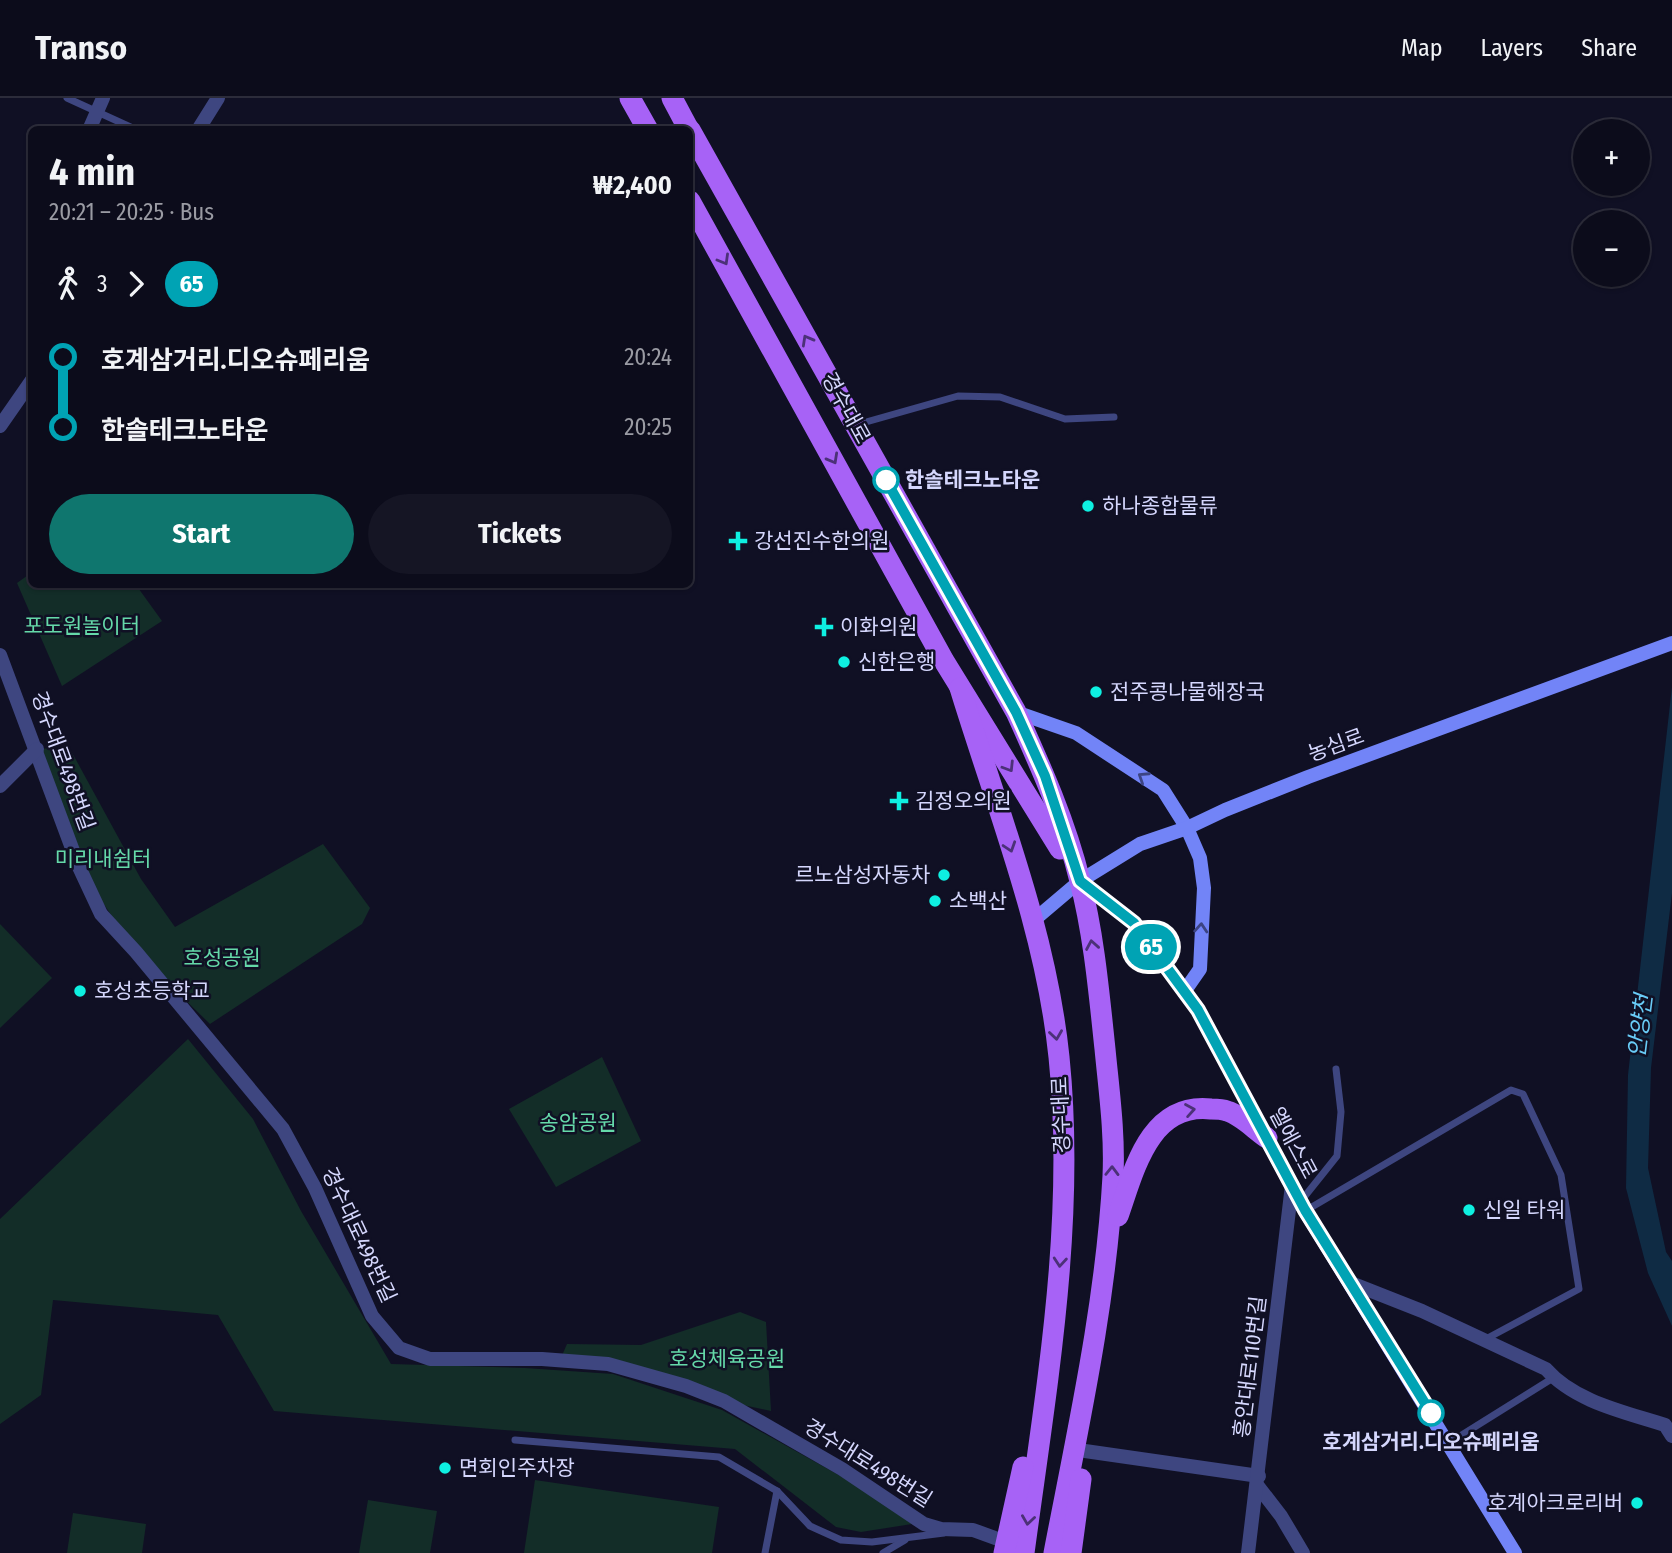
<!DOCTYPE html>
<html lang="en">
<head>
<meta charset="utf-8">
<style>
	:root { --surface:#0c0c1b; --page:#151524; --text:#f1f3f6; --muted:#9a9ba3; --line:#2c2c3a; --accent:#0f766e }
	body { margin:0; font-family:"Fira Sans Condensed","Noto Sans KR",sans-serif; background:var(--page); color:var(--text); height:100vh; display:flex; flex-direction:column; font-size:26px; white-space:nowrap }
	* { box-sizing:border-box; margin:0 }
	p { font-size:23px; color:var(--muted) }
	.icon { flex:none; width:38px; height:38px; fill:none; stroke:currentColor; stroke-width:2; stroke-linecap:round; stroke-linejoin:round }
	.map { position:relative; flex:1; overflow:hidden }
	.sheet { position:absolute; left:28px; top:28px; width:665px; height:462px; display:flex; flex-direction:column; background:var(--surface); border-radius:10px; box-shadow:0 2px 5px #0004,0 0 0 2px var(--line) }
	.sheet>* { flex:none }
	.badge { padding:0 14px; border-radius:23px; font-size:24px; line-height:46px }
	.buttons { position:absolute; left:1573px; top:21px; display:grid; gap:14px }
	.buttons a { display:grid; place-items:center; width:77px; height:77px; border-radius:50%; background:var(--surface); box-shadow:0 2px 5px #0004,0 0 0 2px var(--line); font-size:35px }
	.map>.badge { position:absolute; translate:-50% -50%; box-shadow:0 0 0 4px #fff }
	.legs { display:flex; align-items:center; gap:10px; height:77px; padding:0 21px; font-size:23px }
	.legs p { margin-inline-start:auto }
	.head { display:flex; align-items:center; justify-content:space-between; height:119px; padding:0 21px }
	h1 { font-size:38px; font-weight:700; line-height:52px }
	.action { display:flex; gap:14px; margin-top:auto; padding:14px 21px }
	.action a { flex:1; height:80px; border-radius:42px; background:var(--accent); color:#fff; font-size:28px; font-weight:700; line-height:80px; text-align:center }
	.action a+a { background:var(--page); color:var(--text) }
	ul { padding:0 21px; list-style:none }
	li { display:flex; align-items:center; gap:24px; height:70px; font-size:26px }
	li i { display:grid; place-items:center; width:10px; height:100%; margin:0 9px; background:currentColor }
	li i::after { content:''; width:18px; height:18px; margin:-9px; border:5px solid; border-radius:50%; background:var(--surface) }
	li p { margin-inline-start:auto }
	li:first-child i { background:linear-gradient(#0000 50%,currentColor 0) }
	li:last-child i { background:linear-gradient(currentColor 50%,#0000 0) }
	header { display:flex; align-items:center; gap:42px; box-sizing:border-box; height:98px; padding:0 35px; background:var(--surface); border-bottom:2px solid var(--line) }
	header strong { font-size:33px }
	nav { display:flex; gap:38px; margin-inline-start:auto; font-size:24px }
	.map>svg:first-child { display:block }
	.green { fill:#132d28 }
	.water { fill:#0f2b44 }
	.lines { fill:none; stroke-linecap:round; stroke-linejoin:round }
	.lane { stroke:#3e4680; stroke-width:7 }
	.street { stroke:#3e4680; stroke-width:14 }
	.secondary { stroke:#7284f7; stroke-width:14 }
	.primary { stroke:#a762f6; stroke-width:21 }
	.oneway { stroke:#4c3178 }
	.oneway2 { stroke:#3c4483 }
	.line-1-casing { stroke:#fff; stroke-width:16 }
	.line-1 { stroke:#00a3b4; stroke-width:10 }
	.stop-1-dot { fill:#fff; stroke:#00a3b4; stroke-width:3.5 }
	.poi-dot { fill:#0ef0e1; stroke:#101024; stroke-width:2.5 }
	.labels { text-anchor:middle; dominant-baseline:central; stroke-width:5; stroke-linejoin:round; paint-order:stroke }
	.street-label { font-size:21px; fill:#d5d7fd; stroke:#101024 }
	.stop-label { font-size:21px; font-weight:bold; fill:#d5d7fd; stroke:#101024; text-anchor:start }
	.poi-label { font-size:21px; fill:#d5d7fd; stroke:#101024; text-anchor:start }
	.park-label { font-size:21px; fill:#65d9a9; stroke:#101024 }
	.water-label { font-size:23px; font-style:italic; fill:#69ccf7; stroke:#101024 }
</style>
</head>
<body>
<header>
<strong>Transo</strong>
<nav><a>Map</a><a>Layers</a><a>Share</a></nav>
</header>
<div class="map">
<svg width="1672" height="1455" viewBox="0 0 1672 1455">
	<rect width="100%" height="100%" fill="#101024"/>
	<!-- green -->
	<g class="green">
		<path d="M31,475L32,486L136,487L162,523L62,588L17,485Z"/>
		<path d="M69,649L141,781L175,829L323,746L370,810L362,826L210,926L136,854L79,769L37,651Z"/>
		<path d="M0,826L52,880L0,930Z"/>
		<path d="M188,941L253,1021L301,1113L391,1266L525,1270L613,1276L722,1312L853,1385L912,1426L861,1434L836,1429L735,1351L274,1313L218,1217L53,1202L41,1297L0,1326V1121Z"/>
		<path d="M602,959L641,1043L556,1089L509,1011Z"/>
		<path d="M740,1214L766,1224L771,1313L724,1303L608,1266L560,1262L567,1246L641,1247Z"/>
		<path d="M535,1382L719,1409L712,1455H524Z"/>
		<path d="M368,1402L437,1413L430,1455H359Z"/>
		<path d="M73,1415L146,1426L142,1455H67Z"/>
	</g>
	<!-- water -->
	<path class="water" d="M1672,589V795L1651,970L1648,1070L1666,1154L1672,1163V1228L1648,1175L1626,1090L1628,977Z"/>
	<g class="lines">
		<!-- lane -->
		<g class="lane">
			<path d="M67,0L137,32"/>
			<path d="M859,326L958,298L1000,299L1065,321L1114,319"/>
			<path d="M1301,1103L1337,1058L1341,1014L1336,971"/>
			<path d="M1305,1113L1511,992L1523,996L1561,1077L1579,1191L1484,1242"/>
			<path d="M515,1342L719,1359L777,1393L810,1428L841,1442L872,1444L944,1435"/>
			<path d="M1449,1345L1553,1280"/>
			<path d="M765,1455L777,1393"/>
			<path d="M883,1455L905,1442"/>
		</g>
		<!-- street -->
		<g class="street">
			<path d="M89,32L103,0"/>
			<path d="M198,32L218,0"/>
			<path d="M0,328L32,282"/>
			<path d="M0,557L79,769L101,816L136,854L283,1031L315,1090L372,1218L399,1250L430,1261H542L608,1266L686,1288L724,1303L842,1371L924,1426L941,1431L973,1432L1006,1444"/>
			<path d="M0,688L37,651"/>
			<path d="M1351,1185L1422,1213L1546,1271C1575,1304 1625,1314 1665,1327L1672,1338"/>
			<path d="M1085,1353L1259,1378"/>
			<path d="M1257,1387L1281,1418L1303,1455"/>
			<path d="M1248,1455L1292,1087"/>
		</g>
		<!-- secondary -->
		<g class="secondary">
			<path d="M1016,614L1076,635L1163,692L1187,730L1200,760L1204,790L1200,871L1184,894"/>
			<path d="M1080,783L1134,825L1198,912L1305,1113L1515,1455"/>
			<path d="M1034,822L1080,783L1140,746L1187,730L1225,712L1308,679L1672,545"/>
		</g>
		<!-- primary -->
		<g class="primary">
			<path d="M630,0L648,32"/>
			<path d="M672,0L689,32"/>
			<path d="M690,32L1016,614C1041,669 1066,725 1080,783C1094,837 1099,895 1105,951C1109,993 1115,1035 1113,1078C1106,1205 1078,1330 1054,1455"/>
			<path d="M690,103L944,563L1060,751"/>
			<path d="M960,590C997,711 1046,832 1059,959C1076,1125 1046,1291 1024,1455"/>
			<path d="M1118,1118C1134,1073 1149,1004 1211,1011C1216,1011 1222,1011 1227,1013C1241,1017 1255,1032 1267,1040"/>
			<path d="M1004,1455L1023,1369"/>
			<path d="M1071,1455L1081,1381"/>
		</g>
	</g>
	<!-- one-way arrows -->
	<defs><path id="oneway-chevron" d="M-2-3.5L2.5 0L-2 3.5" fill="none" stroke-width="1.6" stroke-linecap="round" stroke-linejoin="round" transform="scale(1.75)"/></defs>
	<g class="oneway">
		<use href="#oneway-chevron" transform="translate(724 162) rotate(60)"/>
		<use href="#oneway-chevron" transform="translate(807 242) rotate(-119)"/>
		<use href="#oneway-chevron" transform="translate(833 361) rotate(61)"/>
		<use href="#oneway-chevron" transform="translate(1009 669) rotate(58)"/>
		<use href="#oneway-chevron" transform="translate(1010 749) rotate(72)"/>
		<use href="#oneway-chevron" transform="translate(1092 847) rotate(-100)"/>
		<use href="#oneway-chevron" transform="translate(1056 937) rotate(82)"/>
		<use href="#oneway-chevron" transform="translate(1190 1012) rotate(-10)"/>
		<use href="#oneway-chevron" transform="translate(1112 1073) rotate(-89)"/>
		<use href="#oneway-chevron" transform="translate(1060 1164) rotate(95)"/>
		<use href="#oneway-chevron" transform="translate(1028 1422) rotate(98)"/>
	</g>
	<g class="oneway2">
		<use href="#oneway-chevron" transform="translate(1143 679) rotate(-147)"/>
		<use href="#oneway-chevron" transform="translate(1201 830) rotate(-86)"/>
	</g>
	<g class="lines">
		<!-- line-1 casing -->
		<g class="line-1-casing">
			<path id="line-1" d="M886,382L1016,614L1045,678L1080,783L1134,825L1198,912L1305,1112L1431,1315"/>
		</g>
		<!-- line-1 -->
		<use href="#line-1" class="line-1"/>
	</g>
	<!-- markers -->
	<g class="stop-1-dot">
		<circle cx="886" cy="382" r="12"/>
		<circle cx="1431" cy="1315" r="12"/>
	</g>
	<g class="poi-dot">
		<circle cx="1088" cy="408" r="7"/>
		<path d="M734.5 432.5h7v7h7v7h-7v7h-7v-7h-7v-7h7z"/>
		<path d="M820.5 518.5h7v7h7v7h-7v7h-7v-7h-7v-7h7z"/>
		<circle cx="844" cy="564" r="7"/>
		<circle cx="1096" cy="594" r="7"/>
		<path d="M895.5 692.5h7v7h7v7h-7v7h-7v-7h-7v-7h7z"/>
		<circle cx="944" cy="777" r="7"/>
		<circle cx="935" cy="803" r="7"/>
		<circle cx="80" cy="893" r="7"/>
		<circle cx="1469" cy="1112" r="7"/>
		<circle cx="445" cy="1370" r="7"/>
		<circle cx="1637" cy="1405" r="7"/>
	</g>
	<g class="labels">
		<!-- street labels -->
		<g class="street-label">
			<text transform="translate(846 310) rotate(61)">경수대로</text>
			<text transform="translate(1336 647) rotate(-20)">농심로</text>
			<text transform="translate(63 663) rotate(70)">경수대로498번길</text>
			<text transform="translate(1061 1017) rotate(-92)">경수대로</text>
			<text transform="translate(1293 1045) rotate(62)">엘에스로</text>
			<text transform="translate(359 1137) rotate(65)">경수대로498번길</text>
			<text transform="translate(1250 1269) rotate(-83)">흥안대로110번길</text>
			<text transform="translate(868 1365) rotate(32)">경수대로498번길</text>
		</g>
		<!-- stop labels -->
		<g class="stop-label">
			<text x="905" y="382">한솔테크노타운</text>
			<text x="1431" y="1344" text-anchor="middle">호계삼거리.디오슈페리움</text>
		</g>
		<!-- poi labels -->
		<g class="poi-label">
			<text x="1102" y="408">하나종합물류</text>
			<text x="754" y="443">강선진수한의원</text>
			<text x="840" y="529">이화의원</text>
			<text x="858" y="564">신한은행</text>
			<text x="1110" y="594">전주콩나물해장국</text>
			<text x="915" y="703">김정오의원</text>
			<text x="930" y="777" text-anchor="end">르노삼성자동차</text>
			<text x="949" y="803">소백산</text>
			<text x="94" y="893">호성초등학교</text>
			<text x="1483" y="1112">신일 타워</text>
			<text x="459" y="1370">면회인주차장</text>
			<text x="1623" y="1405" text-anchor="end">호계아크로리버</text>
		</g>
		<!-- park labels -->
		<g class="park-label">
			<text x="82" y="528">포도원놀이터</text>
			<text x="103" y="761">미리내쉼터</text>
			<text x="222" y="860">호성공원</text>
			<text x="578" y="1025">송암공원</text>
			<text x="727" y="1261">호성체육공원</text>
		</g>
		<!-- water labels -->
		<g class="water-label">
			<text transform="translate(1640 928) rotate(-83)">안양천</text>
		</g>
	</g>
</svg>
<div class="buttons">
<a>+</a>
<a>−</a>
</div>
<b class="badge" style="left:1151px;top:849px;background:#00a3b4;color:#fff">65</b>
<section class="sheet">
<div class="head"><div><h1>4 min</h1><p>20:21 – 20:25 · Bus</p></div><b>₩2,400</b></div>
<div class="legs"><svg class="icon" aria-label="walk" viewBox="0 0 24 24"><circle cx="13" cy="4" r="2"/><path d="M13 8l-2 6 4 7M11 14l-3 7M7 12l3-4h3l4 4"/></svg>3<svg class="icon" aria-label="forward" viewBox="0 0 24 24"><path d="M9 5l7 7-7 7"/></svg><b class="badge" style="background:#00a3b4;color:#fff">65</b></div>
<ul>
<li><i style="color:#00a3b4"></i><b>호계삼거리.디오슈페리움</b><p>20:24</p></li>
<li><i style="color:#00a3b4"></i><b>한솔테크노타운</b><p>20:25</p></li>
</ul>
<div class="action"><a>Start</a><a>Tickets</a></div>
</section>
</div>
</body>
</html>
